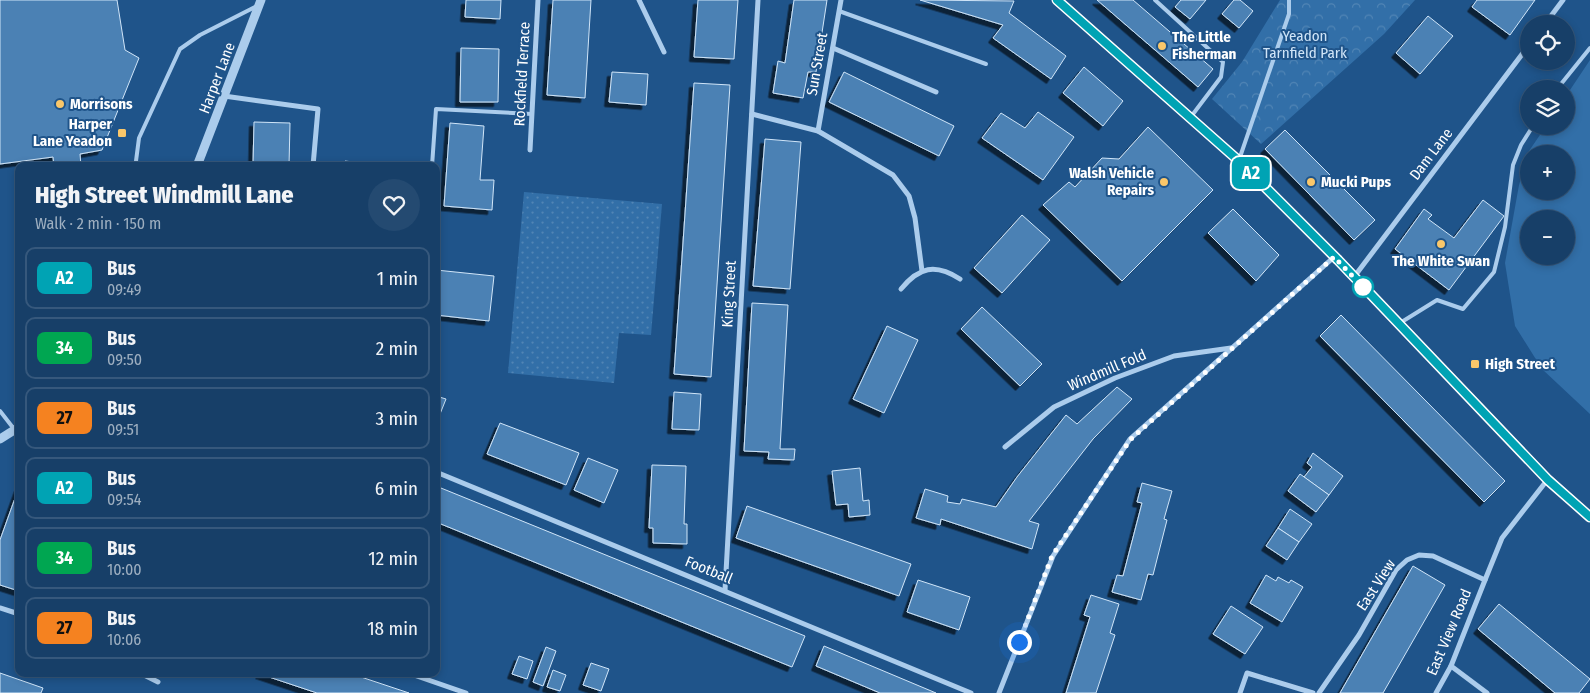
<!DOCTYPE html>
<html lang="en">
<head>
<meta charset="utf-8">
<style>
	:root { --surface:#173f68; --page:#244a71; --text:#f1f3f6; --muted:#9eafc0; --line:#36587c }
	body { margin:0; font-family:"Fira Sans Condensed",sans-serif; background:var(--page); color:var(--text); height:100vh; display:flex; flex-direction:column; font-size:19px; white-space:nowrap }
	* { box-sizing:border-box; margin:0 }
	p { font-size:16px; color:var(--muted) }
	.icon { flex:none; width:28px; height:28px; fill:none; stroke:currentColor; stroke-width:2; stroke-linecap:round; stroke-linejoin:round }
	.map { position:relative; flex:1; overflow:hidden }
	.drawer { position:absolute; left:15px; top:162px; width:425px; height:515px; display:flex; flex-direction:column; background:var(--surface); border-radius:10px; box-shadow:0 2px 8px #0003,0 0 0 1px var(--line) }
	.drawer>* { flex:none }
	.badge { padding:0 10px; border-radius:8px; font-size:18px; line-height:32px }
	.fabs { position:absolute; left:1520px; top:15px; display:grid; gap:10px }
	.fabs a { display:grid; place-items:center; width:55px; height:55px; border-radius:50%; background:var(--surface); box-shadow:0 2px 8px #0003,0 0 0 1px var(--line); font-size:25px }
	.you { position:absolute; width:25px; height:25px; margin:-12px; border:4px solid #fff; border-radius:50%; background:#1a73e8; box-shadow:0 0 0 8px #1a73e833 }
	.map>.badge { position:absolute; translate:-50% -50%; box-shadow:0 0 0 2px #fff }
	.round { display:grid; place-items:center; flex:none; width:52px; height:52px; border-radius:26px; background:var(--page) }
	.overview { display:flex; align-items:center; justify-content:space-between; height:85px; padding:0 20px }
	h1 { font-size:24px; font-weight:800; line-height:38px }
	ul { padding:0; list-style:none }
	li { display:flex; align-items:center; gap:15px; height:62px; margin:0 10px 8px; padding:0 10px; border:2px solid var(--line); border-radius:10px }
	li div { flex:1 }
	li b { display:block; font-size:19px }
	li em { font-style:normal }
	li .badge { min-width:55px; font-weight:700; text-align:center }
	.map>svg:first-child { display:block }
	.grass { fill:url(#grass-dots) }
	.park { fill:url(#park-crowns) }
	.garden { fill:#326fa8; fill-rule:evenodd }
	.building { fill:#4b81b4; stroke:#d0e5f8; filter:url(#shadow) }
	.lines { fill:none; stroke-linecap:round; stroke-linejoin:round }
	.service { stroke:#abccec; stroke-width:4 }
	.minor { stroke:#abccec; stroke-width:5 }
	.tertiary { stroke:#abccec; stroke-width:9 }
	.line-casing { stroke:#fff; stroke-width:11 }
	.line { stroke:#00a3b4; stroke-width:8 }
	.walk { stroke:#fff; stroke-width:5; stroke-dasharray:0 9 }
	.poi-dot { fill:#fac76a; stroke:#1f548a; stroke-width:2 }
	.stop-dot { fill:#fff; stroke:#00a3b4; stroke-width:2.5 }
	.labels { text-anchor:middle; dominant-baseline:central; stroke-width:4; stroke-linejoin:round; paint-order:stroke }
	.park-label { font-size:15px; fill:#d0e5f8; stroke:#1f548a }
	.poi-label { font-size:15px; font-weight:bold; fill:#fff; stroke:#1f548a; text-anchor:start }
	.street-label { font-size:15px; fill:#fff; stroke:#1f548a }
</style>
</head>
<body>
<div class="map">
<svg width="1590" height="693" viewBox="0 0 1590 693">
	<defs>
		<pattern id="grass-dots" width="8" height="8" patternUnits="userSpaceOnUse" patternTransform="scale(1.25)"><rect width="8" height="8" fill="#326fa8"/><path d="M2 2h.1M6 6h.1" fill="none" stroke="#5185b5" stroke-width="1.8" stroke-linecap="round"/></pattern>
		<pattern id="park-crowns" width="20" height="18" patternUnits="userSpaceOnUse" patternTransform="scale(1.25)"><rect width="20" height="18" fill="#326fa8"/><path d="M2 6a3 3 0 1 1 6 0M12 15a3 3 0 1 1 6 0" fill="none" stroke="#5185b5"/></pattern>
		<filter id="shadow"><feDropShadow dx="-4.5" dy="4.5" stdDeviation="0" flood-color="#0009"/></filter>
	</defs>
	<rect width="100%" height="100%" fill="#1f548a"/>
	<!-- grass -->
	<path class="grass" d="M524,192L662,204L651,335L619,333L614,383L508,373Z"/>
	<!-- park -->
	<path class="park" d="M1280,0H1415L1384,34L1261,144L1212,99L1242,62Z"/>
	<!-- garden -->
	<path class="garden" d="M1590,60V414L1542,369L1515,326L1505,263L1519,185L1529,151L1546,126H1566V96ZM1529,154H1566V191H1529ZM1529,219H1566V256H1529Z"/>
	<!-- building -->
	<g class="building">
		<path d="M0,0H117L125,50L139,58L102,150L80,154L81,166H54L53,157L0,164Z"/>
		<path d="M466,0H501L500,19L465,17Z"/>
		<path d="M553,0H591L585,98L547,95Z"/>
		<path d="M698,0H738L734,59L694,57Z"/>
		<path d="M794,0H827L816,72H808L803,98L773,93L778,61L785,63Z"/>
		<path d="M920,0L1014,1L1009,13L1066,56L1051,79L993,38L1003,25Z"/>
		<path d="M1097,0H1133L1213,69L1198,87Z"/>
		<path d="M1181,0H1206L1190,19L1175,7Z"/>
		<path d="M1234,0H1240L1253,11L1239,28L1222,14Z"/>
		<path d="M1477,0H1535L1510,35L1472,7Z"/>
		<path d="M1428,16L1453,36L1420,74L1396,53Z"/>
		<path d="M461,48L499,49L498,102H460Z"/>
		<path d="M1084,67L1123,101L1103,126L1063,93Z"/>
		<path d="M612,72L648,74L646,105L609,102Z"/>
		<path d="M844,72L954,126L939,156L829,102Z"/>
		<path d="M694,83L730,85L711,377L674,374Z"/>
		<path d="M1038,112L1074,137L1043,180L982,138L1001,113L1025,128Z"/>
		<path d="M254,122L290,123L289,166H253Z"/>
		<path d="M450,123L484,126L480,180H494L492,210L444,206Z"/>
		<path d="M1148,127L1213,190L1122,281L1043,205L1069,182L1075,187L1102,158L1119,159Z"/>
		<path d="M1285,130L1375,220L1354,240L1265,149Z"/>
		<path d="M765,139L801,142L790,289L753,286Z"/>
		<path d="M345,161L385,166H345Z"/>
		<path d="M1483,200L1504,216L1449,290L1395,249L1424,209L1432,215L1428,219L1454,238Z"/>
		<path d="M1233,209L1279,255L1256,281L1208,233Z"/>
		<path d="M1022,215L1050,240L1002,293L974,268Z"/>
		<path d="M436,270L494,276L489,321L436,315Z"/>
		<path d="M752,303L788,305L780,449H795L794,460L768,459L769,452L744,451Z"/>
		<path d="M982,307L1042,364L1020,386L961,329Z"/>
		<path d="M1341,315L1505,481L1484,502L1320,336Z"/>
		<path d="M887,326L918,340L884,413L853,399Z"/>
		<path d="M1117,387L1132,399L1093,439L1029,521L1039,524L1032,549L941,519L940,525L916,518L925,489L948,496L947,502L960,504L962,499L996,507L1017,477L1066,415L1077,424Z"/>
		<path d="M674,392L701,394L699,430L672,429Z"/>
		<path d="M436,396L446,399L436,424Z"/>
		<path d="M500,423L579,453L566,485L487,454Z"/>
		<path d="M1313,453L1343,476L1329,495L1304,477L1312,467L1307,463Z"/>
		<path d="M588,458L618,470L604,503L574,490Z"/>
		<path d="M652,465L686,466L684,524H687V544L653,543V528H649Z"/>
		<path d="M860,468L863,501L869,500L870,515L849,517L848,504L836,505L832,471Z"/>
		<path d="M1300,474L1329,495L1316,512L1288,491Z"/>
		<path d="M1142,483L1172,491L1164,519L1167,520L1153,575L1148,574L1141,600L1112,592L1117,575L1123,576L1142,503L1137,502Z"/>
		<path d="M436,486L805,636L792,667L436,522Z"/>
		<path d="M19,487V591L0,585V540Z"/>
		<path d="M747,506L911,564L899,596L736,538Z"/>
		<path d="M1290,509L1312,524L1299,542L1278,528Z"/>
		<path d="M1278,528L1299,542L1287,560L1266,546Z"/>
		<path d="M1413,566L1445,585L1383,693H1340Z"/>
		<path d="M1266,575L1276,581L1278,577L1289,583L1291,580L1303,587L1282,622L1250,603Z"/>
		<path d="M918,580L970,597L959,630L907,612Z"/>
		<path d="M1091,595L1119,604L1110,633L1115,635L1096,693H1066L1090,617L1084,615Z"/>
		<path d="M1499,604L1590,679L1579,693H1555L1478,629Z"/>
		<path d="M1231,606L1263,627L1245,654L1213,634Z"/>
		<path d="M824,646L936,693H880L816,666Z"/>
		<path d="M546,647L556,651L543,686L533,682Z"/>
		<path d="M519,656L533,661L527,679L512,674Z"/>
		<path d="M591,663L609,669L601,691L583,685Z"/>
		<path d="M553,670L566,675L560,691L547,687Z"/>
		<path d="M0,673L43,688L41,693H0Z"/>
		<path d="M260,674H352L409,693H317Z"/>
	</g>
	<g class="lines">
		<!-- service -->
		<g class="service">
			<path d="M1155,0L1223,62L1221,77L1190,118"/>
			<path d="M839,11L986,64"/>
			<path d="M1557,89L1590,48"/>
			<path d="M1239,160L1289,14V0"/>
			<path d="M138,166L136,161L139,138L180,49L200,35L257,6"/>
			<path d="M432,166L436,109L532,114"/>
			<path d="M1400,323L1437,300L1463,309L1494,272L1505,227L1513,165L1521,145L1533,126"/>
			<path d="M0,411L14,429"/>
		</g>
		<!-- minor -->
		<g class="minor">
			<path d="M639,0L664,52"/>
			<path d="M1545,24L1563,0"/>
			<path d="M833,48L936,92"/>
			<path d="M224,96L318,109L313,166"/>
			<path d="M752,114L818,131L893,175L909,196L915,218L922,271"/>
			<path d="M818,131L841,0"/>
			<path d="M530,150L538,0"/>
			<path d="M1354,277L1529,45"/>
			<path d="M901,289C919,267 935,263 960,279"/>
			<path d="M1005,447L1054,407L1115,378L1174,356L1231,348"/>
			<path d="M436,472L971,693"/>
			<path d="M725,590L758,0"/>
			<path d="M0,608L19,614"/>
			<path d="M1451,666L1487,693"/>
			<path d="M142,674L158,682"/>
			<path d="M411,674L466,693"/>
			<path d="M999,693L1053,556L1130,439L1334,257"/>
			<path d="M1240,693L1247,673L1313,693"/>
			<path d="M1319,693L1359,635L1396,570L1407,560L1419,555L1433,556L1485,580L1502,538L1548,479"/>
			<path d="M1436,693L1451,666L1485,580"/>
		</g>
		<!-- tertiary -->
		<g class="tertiary">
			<path d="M1057,0L1239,161L1338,260L1548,479L1590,517"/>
			<path d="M197,166L261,0"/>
			<path d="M0,439L19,427"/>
		</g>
	</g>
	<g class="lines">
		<!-- line casing -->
		<g class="line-casing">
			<path id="line" d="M1057,0L1239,161L1338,260L1548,480L1590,517"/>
		</g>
		<!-- line -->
		<use href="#line" class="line"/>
		<!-- walk -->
		<path class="walk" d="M1019,642L1052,556L1130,440L1334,257L1363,287"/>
	</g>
	<!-- markers -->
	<g class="poi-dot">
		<circle cx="1162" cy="46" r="5"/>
		<circle cx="60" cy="104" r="5"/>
		<rect x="117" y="128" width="10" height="10" rx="2.5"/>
		<circle cx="1164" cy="182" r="5"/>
		<circle cx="1311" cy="182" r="5"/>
		<circle cx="1441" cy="244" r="5"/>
		<rect x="1470" y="359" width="10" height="10" rx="2.5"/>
	</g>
	<circle class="stop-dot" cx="1363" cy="287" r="10"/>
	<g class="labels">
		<!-- park labels -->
		<g class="park-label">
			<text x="1305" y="36">Yeadon<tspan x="1305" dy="17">Tarnfield Park</tspan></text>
		</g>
		<!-- poi labels -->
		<g class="poi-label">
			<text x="1172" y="37">The Little<tspan x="1172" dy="17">Fisherman</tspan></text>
			<text x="70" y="104">Morrisons</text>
			<text x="112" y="124" text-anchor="end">Harper<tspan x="112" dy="17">Lane Yeadon</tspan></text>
			<text x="1154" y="173" text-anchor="end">Walsh Vehicle<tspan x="1154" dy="17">Repairs</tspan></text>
			<text x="1321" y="182">Mucki Pups</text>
			<text x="1441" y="261" text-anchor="middle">The White Swan</text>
			<text x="1485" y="364">High Street</text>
		</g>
		<!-- street labels -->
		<g class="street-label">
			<text transform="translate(817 64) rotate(-80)">Sun Street</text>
			<text transform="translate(522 74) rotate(-87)">Rockfield Terrace</text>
			<text transform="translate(217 78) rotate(-69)">Harper Lane</text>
			<text transform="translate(1431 154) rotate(-53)">Dam Lane</text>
			<text transform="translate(729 294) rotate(-87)">King Street</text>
			<text transform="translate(1107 370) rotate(-23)">Windmill Fold</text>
			<text transform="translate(709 570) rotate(22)">Football</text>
			<text transform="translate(1376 585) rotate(-57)">East View</text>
			<text transform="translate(1449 632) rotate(-67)">East View Road</text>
		</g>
	</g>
</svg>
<div class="fabs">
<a><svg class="icon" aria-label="locate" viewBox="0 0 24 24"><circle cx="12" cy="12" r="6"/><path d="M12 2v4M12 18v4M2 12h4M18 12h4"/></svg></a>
<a><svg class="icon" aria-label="layers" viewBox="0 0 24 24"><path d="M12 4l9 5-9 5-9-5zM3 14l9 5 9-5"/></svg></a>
<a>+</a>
<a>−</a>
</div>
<div class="you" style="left:1019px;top:642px"></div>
<b class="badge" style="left:1251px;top:173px;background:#00a3b4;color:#fff">A2</b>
<section class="drawer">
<div class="overview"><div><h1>High Street Windmill Lane</h1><p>Walk · 2 min · 150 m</p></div><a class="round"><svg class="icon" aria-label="heart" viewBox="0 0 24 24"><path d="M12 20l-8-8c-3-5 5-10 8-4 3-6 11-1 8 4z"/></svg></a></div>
<ul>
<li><span class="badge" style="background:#00a3b4;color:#fff">A2</span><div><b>Bus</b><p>09:49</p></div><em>1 min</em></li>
<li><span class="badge" style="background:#00a651;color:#fff">34</span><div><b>Bus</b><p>09:50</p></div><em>2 min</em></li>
<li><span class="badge" style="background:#f58220;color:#111">27</span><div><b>Bus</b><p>09:51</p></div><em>3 min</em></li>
<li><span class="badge" style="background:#00a3b4;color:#fff">A2</span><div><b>Bus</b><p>09:54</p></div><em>6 min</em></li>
<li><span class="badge" style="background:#00a651;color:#fff">34</span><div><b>Bus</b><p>10:00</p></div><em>12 min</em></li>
<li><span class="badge" style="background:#f58220;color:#111">27</span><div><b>Bus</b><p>10:06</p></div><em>18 min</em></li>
</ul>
</section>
</div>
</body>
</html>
